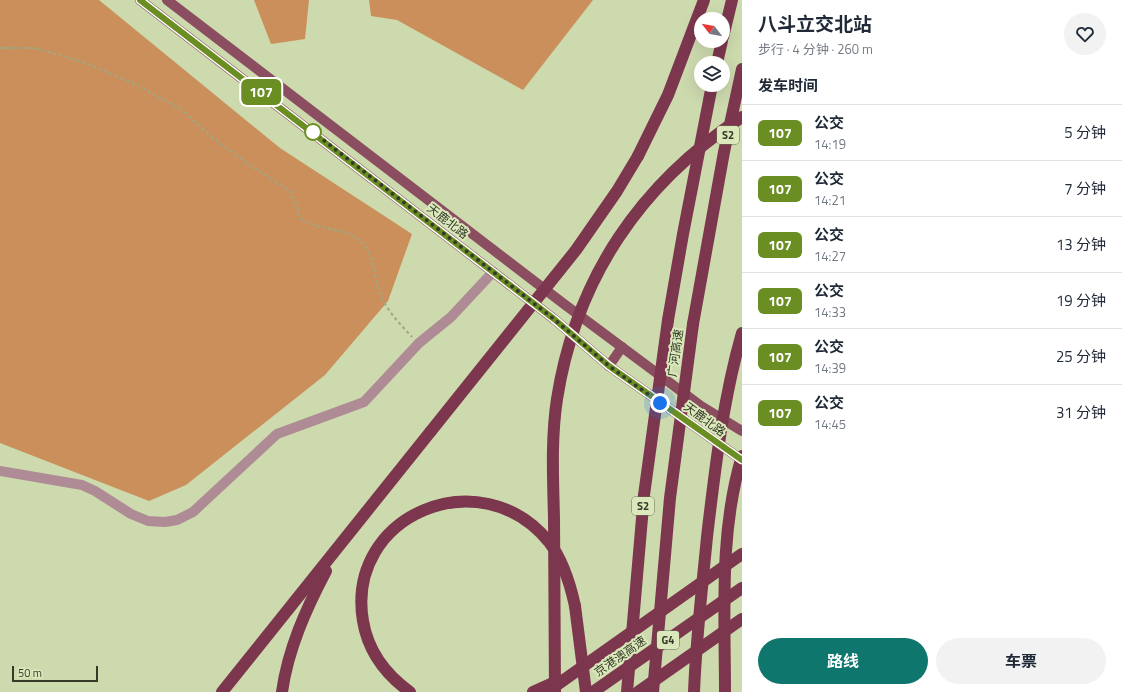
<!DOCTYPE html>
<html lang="zh">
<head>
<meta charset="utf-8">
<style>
	:root { --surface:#fff; --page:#f2f2f3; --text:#1f2937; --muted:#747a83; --line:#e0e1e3; --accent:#0f766e }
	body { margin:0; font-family:"Titillium Web","Noto Sans SC",sans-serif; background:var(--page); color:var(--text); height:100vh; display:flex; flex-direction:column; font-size:15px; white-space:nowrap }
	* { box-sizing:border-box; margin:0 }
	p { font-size:13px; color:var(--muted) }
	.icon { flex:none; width:22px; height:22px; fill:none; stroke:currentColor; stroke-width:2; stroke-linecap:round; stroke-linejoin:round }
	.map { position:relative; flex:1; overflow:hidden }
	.sheet { display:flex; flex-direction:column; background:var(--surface); width:380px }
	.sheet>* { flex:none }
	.badge { padding:0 8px; border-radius:6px; font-size:14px; line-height:26px }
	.needle { width:26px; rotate:301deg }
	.tools { position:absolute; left:694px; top:12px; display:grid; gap:8px }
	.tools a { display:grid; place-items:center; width:36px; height:36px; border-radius:50%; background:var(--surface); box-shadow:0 4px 16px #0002; font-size:20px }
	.scale { position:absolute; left:12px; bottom:10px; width:86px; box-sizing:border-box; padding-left:4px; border:2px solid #353a28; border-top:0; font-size:11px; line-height:14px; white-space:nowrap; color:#353a28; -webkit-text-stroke:3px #dae8bb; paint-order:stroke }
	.you { position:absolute; width:20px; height:20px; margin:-10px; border:3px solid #fff; border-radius:50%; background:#1a73e8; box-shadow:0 0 0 6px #1a73e833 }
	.map>.badge { position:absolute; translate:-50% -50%; box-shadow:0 0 0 2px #fff }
	h2 { padding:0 16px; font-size:15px; line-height:36px }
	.round { display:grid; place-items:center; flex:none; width:42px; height:42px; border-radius:21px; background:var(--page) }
	.summary { display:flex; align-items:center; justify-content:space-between; height:68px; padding:0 16px }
	h1 { font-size:19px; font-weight:700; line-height:30px }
	.action { display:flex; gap:8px; margin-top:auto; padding:8px 16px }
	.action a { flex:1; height:46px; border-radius:24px; background:var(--accent); color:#fff; font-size:16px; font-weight:700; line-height:46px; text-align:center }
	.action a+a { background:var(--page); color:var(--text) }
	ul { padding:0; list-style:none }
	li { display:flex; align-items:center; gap:12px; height:56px; padding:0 16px; border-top:1px solid var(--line) }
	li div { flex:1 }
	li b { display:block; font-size:15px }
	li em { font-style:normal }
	li .badge { min-width:44px; font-weight:700; text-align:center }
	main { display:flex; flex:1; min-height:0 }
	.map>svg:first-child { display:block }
	.forest { fill:#cb8f5b }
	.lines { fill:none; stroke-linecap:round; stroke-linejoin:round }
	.path { stroke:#9da884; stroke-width:2; stroke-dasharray:3 3; stroke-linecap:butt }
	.street { stroke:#af8b95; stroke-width:10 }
	.primary { stroke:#8b4e60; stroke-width:10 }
	.highway { stroke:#7c374e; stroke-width:12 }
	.highway-bridge { stroke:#7c374e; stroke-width:12 }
	.line-casing { stroke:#fff; stroke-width:9 }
	.line { stroke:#6b8e23; stroke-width:6 }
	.walk { stroke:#353a28; stroke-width:4; stroke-dasharray:0 7.2 }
	.stop-dot { fill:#fff; stroke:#6b8e23; stroke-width:2 }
	.labels { text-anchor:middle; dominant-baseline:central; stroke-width:4; stroke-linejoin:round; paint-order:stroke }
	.shield { fill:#dae8bb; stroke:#666e54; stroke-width:1 }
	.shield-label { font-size:11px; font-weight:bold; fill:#353a28 }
	.street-label { font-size:12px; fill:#353a28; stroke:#dae8bb }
</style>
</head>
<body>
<main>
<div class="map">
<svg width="742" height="692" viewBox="0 0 742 692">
	<rect width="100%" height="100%" fill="#cddaae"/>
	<!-- forest -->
	<g class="forest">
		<path d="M0,0H99L280,148L412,234L388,301L325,375L186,485L149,501L0,443Z"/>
		<path d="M254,0H309L305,39L271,44Z"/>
		<path d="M369,0H593L523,90L397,20L371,16Z"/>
	</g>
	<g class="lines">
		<!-- path -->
		<path class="path" d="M0,48H34L83,62L137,85L182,110L213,138L244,161L290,191L297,205L299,217C316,232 346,225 363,244C377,260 373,280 382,298C389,313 401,325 412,337"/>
		<!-- street -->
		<path class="street" d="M0,471L82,485L95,491L131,514L148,521L165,522L177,520L193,512L277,434L364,402L419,343L451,317L493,272"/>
		<!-- primary -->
		<g class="primary">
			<path d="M140,0L554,319L609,366L742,460"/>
			<path d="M167,0L564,304L701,406L742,431"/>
			<path d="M609,366L622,347"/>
		</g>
		<!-- highway -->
		<g class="highway">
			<path d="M723,37L732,0"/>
			<path d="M717,63L722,41"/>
			<path d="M638,156L668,95L704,0"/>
			<path d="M668,320L683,234L712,85"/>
			<path d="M693,324L724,152L742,69"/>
			<path d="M222,692L431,431"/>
			<path d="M282,692C288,649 306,609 326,571"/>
			<path d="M410,692C385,674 368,651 363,621C345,515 481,458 549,542C563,560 570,583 575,606"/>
			<path d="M533,692L553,683"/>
			<path d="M547,692L742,554"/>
			<path d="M593,692L742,588"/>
			<path d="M638,692L742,619"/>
		</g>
		<!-- highway-bridge -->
		<g class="highway-bridge">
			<path d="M431,431L576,250L617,191L638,156"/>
			<path d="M575,606L586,692"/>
			<path d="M555,692C555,634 554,576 554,518C553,478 551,438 557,399C576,278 641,183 742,117"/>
			<path d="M627,692L644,495L668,320"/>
			<path d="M653,692L670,498L693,324"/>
			<path d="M694,692C696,640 702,589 707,537C715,469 723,399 742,333"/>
			<path d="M725,692C725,614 719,532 742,456"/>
		</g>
	</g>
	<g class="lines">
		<!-- line casing -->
		<g class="line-casing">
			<path id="line" d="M140,0L554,319L609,366L742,460"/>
		</g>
		<!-- line -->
		<use href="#line" class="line"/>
		<!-- walk -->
		<path class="walk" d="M313,132L554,319L609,366L660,403"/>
	</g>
	<!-- markers -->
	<circle class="stop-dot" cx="313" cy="132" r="8"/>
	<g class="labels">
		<!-- shield labels -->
		<g class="shield">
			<rect x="717" y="126" width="22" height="18" rx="3"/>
			<rect x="632" y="497" width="22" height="18" rx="3"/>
			<rect x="657" y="631" width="22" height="18" rx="3"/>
		</g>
		<g class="shield-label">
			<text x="728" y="135">S2</text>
			<text x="643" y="506">S2</text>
			<text x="668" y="640">G4</text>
		</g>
		<!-- street labels -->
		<g class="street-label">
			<text transform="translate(448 221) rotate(38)">天鹿北路</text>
			<text transform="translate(675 353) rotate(-82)">广河高速</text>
			<text transform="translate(705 419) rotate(36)">天鹿北路</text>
			<text transform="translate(620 656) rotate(-35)">京港澳高速</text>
		</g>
	</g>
</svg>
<div class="tools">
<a><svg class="needle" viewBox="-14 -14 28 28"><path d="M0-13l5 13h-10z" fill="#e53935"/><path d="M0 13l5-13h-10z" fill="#747a83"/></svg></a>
<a><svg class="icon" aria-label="layers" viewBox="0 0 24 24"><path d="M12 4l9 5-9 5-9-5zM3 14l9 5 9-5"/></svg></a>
</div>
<div class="scale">50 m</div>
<div class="you" style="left:660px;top:403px"></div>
<b class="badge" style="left:261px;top:92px;background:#6b8e23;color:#fff">107</b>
</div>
<section class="sheet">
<div class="summary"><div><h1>八斗立交北站</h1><p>步行 · 4 分钟 · 260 m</p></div><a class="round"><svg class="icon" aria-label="heart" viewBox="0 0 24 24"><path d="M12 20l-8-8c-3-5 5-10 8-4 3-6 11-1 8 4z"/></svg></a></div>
<h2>发车时间</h2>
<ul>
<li><span class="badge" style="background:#6b8e23;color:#fff">107</span><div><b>公交</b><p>14:19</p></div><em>5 分钟</em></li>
<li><span class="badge" style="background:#6b8e23;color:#fff">107</span><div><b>公交</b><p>14:21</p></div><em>7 分钟</em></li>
<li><span class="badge" style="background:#6b8e23;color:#fff">107</span><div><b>公交</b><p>14:27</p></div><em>13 分钟</em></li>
<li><span class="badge" style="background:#6b8e23;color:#fff">107</span><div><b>公交</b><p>14:33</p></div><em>19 分钟</em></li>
<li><span class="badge" style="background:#6b8e23;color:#fff">107</span><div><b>公交</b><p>14:39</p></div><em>25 分钟</em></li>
<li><span class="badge" style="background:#6b8e23;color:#fff">107</span><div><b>公交</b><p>14:45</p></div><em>31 分钟</em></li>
</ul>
<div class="action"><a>路线</a><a>车票</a></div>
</section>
</main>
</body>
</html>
